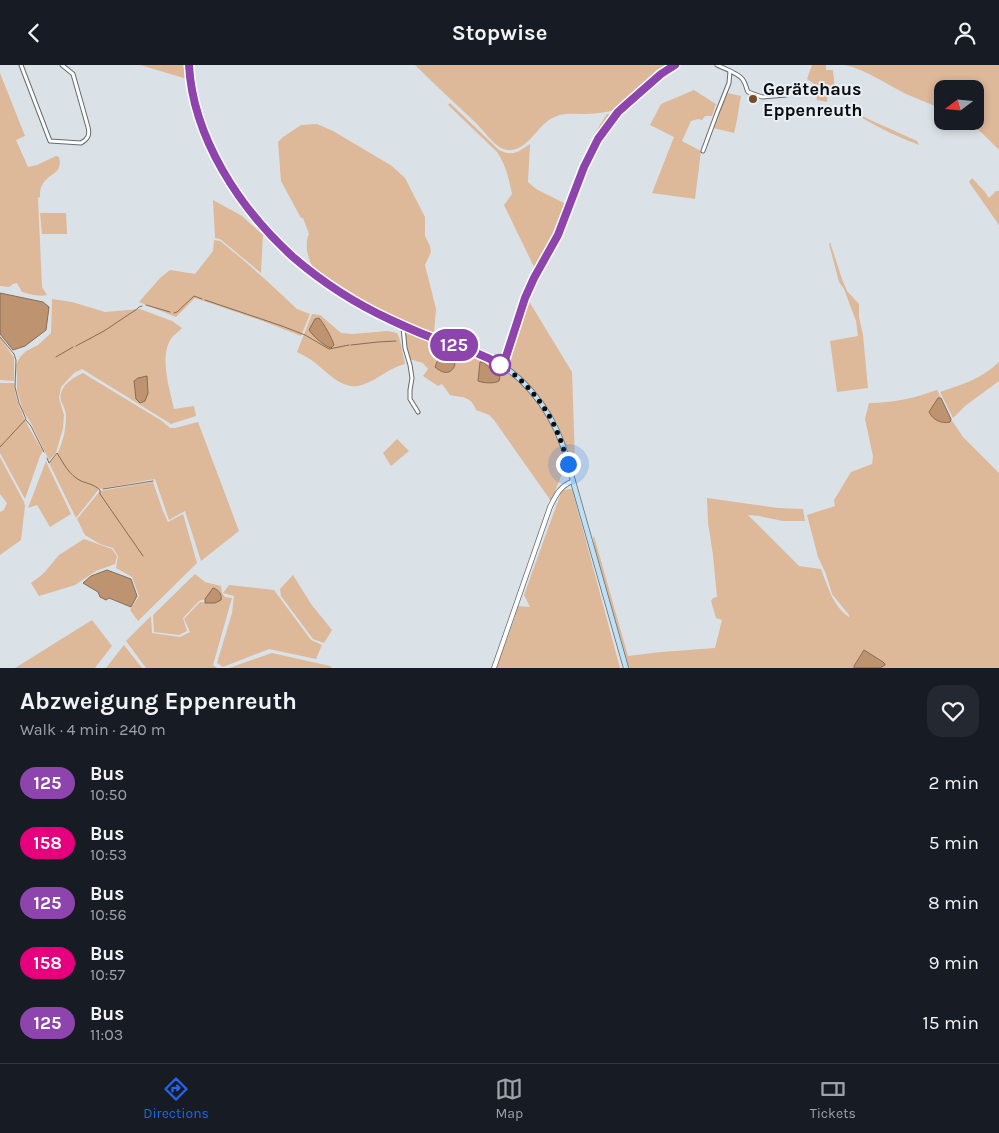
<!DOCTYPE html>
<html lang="en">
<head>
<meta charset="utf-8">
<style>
	:root { --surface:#171b24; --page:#242831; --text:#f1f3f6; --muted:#9ea1a6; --line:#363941; --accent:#2563eb }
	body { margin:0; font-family:Karla,sans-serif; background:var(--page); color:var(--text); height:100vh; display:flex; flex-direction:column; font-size:19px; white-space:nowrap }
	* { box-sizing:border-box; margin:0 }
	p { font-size:16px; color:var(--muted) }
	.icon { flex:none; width:28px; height:28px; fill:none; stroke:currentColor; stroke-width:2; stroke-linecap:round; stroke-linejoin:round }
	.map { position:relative; height:603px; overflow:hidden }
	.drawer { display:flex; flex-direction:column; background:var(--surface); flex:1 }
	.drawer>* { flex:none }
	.badge { padding:0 10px; border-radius:16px; font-size:18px; line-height:32px }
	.needle { width:32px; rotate:254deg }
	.buttons { position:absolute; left:934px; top:15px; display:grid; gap:10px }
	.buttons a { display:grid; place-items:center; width:50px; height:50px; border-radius:10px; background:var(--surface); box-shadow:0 2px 8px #0003; font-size:25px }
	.you { position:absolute; width:25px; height:25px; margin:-12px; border:4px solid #fff; border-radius:50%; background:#1a73e8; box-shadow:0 0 0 8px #1a73e833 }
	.map>.badge { position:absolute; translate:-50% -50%; box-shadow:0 0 0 2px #fff }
	.round { display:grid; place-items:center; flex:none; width:52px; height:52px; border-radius:15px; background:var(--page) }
	.head { display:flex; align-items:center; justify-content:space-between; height:85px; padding:0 20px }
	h1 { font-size:24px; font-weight:700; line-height:38px }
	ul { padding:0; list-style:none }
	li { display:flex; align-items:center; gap:15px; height:60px; padding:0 20px }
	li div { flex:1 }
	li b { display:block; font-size:19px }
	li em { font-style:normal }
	li .badge { min-width:55px; font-weight:700; text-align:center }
	header { display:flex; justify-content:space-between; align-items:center; height:65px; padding:0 20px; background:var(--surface); font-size:22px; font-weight:700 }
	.tabs { display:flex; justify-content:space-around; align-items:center; height:70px; border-top:1px solid var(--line); background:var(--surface); font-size:14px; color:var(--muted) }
	.tabs a { display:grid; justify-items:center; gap:2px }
	.tabs .selected { color:var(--accent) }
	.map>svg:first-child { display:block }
	.green { fill:#ddb899; fill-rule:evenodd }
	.water { fill:#be9470; stroke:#886b52 }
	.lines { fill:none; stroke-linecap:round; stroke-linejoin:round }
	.stream { stroke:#886b52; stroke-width:1 }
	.minor-casing { stroke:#656b70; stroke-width:5 }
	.tertiary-casing { stroke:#656b70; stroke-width:5.5 }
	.secondary-casing { stroke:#656b70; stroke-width:6 }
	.minor { stroke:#fff; stroke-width:3 }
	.tertiary { stroke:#fff; stroke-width:4 }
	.secondary { stroke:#bee0f5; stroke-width:4.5 }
	.line-casing { stroke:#fff; stroke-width:11 }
	.line { stroke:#8e44ad; stroke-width:8 }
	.walk { stroke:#090b0d; stroke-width:5; stroke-dasharray:0 9 }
	.poi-dot { fill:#744e2b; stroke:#e8eff5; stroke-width:2 }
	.stop-dot { fill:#fff; stroke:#8e44ad; stroke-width:2.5 }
	.labels { text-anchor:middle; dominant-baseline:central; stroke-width:4; stroke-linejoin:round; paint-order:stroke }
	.poi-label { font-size:18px; font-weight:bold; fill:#090b0d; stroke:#e8eff5; text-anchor:start }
</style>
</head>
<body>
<header><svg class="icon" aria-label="back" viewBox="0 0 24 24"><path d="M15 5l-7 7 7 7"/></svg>Stopwise<svg class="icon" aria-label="person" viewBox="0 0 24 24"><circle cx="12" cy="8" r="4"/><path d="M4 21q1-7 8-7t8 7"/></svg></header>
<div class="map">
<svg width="999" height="603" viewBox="0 0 999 603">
	<rect width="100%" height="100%" fill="#dbe2e7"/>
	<!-- green -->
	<g class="green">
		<path d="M140,0H186L187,14Z"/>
		<path d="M415,0H674C658,5 631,32 618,44C606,48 593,49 580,49C573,49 564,48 557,51C540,56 533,78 516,84C511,86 505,85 501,83C491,77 484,66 476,58C456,39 435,20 415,0Z"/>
		<path d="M812,0H826V5H833L835,25H828L827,37L817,35L814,19L807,14Z"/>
		<path d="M845,0H999V85L981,67L964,56H975V24H942V44C930,39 918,34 906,29C886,19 867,5 845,0Z"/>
		<path d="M0,8L25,71L16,75L28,102L37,100L56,91L59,92C63,108 52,107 44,117C40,122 40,127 40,132L38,133L42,222L47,230C38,232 30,229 22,227L17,218L13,219L9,222L0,221Z"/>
		<path d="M694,25L716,39L712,51H705L702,55L698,54L691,56L682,76L701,86L695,134L652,128L674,72L650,60L661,39Z"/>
		<path d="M727,28L741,31C738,45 738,54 734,68L713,63Z"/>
		<path d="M450,38L499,85C513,92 518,87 530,79L528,117L536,124L566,139C580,110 588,76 607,49H610L611,50L592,81L582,103L561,161L530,218L521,238L503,291L501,295L495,294L419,265L405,257L386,250L313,203C308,193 304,179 309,169L303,153H301L281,116L278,77L283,72L301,60L317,59L333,66L392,101L405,113L425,152V171L430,181L431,187L425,200L436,244L434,268L479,284L498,294L501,293L515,249L534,202L504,140L512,129C509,114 506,100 497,87L448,40Z"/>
		<path d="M849,44L854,45L866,53L917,76L919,80C894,70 871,60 849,44Z"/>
		<path d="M972,113L985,127L989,133L996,126H999V160L969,117Z"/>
		<path d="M213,135L242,151L263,170L261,208L220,174L215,173Z"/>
		<path d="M40,148H66L67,169H42Z"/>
		<path d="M214,175L220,176L241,193L267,216L297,244L310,249L301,271L260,255L195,233L176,252L139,237L160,213L170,205L195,209L213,186Z"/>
		<path d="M830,177L842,214L847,226L859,239V252L863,270L868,323L837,327L830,276L858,271L856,256L844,224L839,217L829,179Z"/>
		<path d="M527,233L572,307L575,395L569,397L559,364L545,341L506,302V299Z"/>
		<path d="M52,234L72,237L105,247L140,244L172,256L182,263C179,267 173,270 171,274C159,291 170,325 174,344L194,341L196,351L171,359L82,304L74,308L61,322L59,333L64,350L63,363L56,388L49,395L31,358L23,346L17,325V312L16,300L20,292L26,286L38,280L51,268Z"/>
		<path d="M312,249L320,250L341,268L352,269L388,266L397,268L400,275L405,299C389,303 377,315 362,320C343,326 328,308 314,297C309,293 303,290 297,287Z"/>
		<path d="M407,267C432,276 458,283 482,294C514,307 539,334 554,365C558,373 565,388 565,397C565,404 554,428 551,436L494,355L489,350L476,345C471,331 464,333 450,330L442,319L438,321L423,311L428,304L423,298L409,294L405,279V268ZM443,281L453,284L452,291L455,300L442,307L435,301ZM480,297H483L500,312L497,317L478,316Z"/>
		<path d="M0,272L14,293V316L0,315Z"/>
		<path d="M999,297V316L965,341L953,353L940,327C961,320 983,313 999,297Z"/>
		<path d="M83,308L162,356L170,363H175L198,357L239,466L201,496L185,446L169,455L155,414L99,424L76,453L49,398C52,395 55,392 57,389C63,378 66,363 66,351C66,345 63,341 61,336C58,322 72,313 83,308Z"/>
		<path d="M0,318H14C17,345 29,363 43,386L40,391L25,434L0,388Z"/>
		<path d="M937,325L941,333H938L950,357L951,354L963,372L999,408V603H880L885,600L864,585L854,600V603H629L595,485L593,472L594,471L628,591L661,587L715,583L722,555L716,553L711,536L713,533L717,532L713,490L708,458L707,433L778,443L803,444L805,456H783L759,451L748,450L799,501L821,504C828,522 833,541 849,552V550L832,529L826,509L818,492L807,450L835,441L834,435L851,407L872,399L873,391L865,354L869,338C894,338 914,333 937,325Z"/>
		<path d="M397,374L409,386L391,401L383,388Z"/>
		<path d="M0,392L24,437L25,441L21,475L0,490V447L4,445L7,438L0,429Z"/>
		<path d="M46,396L49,403L71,449L50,462L37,440L28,443Z"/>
		<path d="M153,417L163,446L168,457L183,449L197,498L138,556L130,545L139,531L132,512L116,503L118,491L113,483L100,479L85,470L77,454L100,426Z"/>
		<path d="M572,424L620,603H496L514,555L518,541L530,542L524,530L562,425Z"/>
		<path d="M84,474L112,484L117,491L115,499L96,506L75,520L39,531L31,518L43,509L59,490Z"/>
		<path d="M195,509L205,517L221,521L222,528L225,532L232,533L213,600L217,603H146L126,576L151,551L152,568L180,572L190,567L184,554L200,537L215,538L213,523L205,534L199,536L183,553L187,566L179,570L154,567L153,550Z"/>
		<path d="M293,510L311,539L332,565L324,578L313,574L281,531L280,524Z"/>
		<path d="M229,520L274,525L311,575L322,580L316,594L269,584L223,602L217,598L232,548L234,531L223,528Z"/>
		<path d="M92,555L112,581L95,603H15Z"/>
		<path d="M124,580L142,603H106Z"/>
		<path d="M272,588L330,601L332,603H229Z"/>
	</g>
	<!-- water -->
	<g class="water">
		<path d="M0,228L43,237L49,242L46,265L25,281L13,285L0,269Z"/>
		<path d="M319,253C324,259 332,273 334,280L331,283C324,281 313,271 309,265L315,254Z"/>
		<path d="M443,281L453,285L452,291L455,300C451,310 443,309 435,302Z"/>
		<path d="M480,297H483L500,312L499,316C494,319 483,318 478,316Z"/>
		<path d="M147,311L148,328L145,336L140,338L136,334L134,316L138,313Z"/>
		<path d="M938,333H941L951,354L950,357C941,359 933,355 929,347Z"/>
		<path d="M107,505L131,514L137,531L131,542L109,533L106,535L100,532L98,527L83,518L91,511Z"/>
		<path d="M213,523C219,525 222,529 221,535L215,538H205V534Z"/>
		<path d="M864,585L883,597L885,599V600L880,603H854V601Z"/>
	</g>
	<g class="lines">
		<!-- stream -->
		<g class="stream">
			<path d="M205,235L282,261L305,270L329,284L349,280"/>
			<path d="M146,240L170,247"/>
			<path d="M174,248L177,247L194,231L202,234"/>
			<path d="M0,272L14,289L16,295L15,322L19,338L26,354L0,382"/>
			<path d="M351,280L378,277L396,276"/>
			<path d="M76,281L104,266L137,244L139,242L142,241"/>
			<path d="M56,292L73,282"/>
			<path d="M26,355L31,361L44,387"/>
			<path d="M47,393L49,398L57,388C64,399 69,410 81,416C89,419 93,419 100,425V429L143,491"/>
			<path d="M103,424L153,416"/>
		</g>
		<!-- minor casing -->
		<g class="minor-casing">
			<g id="minor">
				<path d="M21,0L50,76L81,78C88,74 90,70 88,62L73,9L62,0"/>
				<path d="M717,0C723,3 740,9 743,15C746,19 746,23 748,27L762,32L786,30"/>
				<path d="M703,86L717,48L729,18L730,6"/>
				<path d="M403,262L405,283L410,300L412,313L410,325V334L418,347"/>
				<path d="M503,301L525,233L534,213L558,170L583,102L598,74L618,47L628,37L661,9L675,0"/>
			</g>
		</g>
		<!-- tertiary casing -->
		<g class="tertiary-casing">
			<path id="tertiary" d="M494,603L550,442C556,430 560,421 573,416"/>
		</g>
		<!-- secondary casing -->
		<g class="secondary-casing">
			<path id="secondary" d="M189,0C193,73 240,144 293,192C302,200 313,207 323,215C336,224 350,235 364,242C383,252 402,262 422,269C441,276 461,281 480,289C520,305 549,341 563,381L626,603"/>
		</g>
		<!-- minor -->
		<use href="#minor" class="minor"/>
		<!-- tertiary -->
		<use href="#tertiary" class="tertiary"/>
		<!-- secondary -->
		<use href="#secondary" class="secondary"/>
	</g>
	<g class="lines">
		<!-- line casing -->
		<g class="line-casing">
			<path id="line" d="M189,0C193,73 240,144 293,192C322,217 356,239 391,255C406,262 421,269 436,274C460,282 481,288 503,301L525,233L534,213L558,170L584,102L598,74L618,47L628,38L661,9L675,0"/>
		</g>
		<!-- line -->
		<use href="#line" class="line"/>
		<!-- walk -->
		<path class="walk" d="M500,300C524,313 548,343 558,369C562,378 565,389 568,399"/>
	</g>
	<!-- markers -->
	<circle class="poi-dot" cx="753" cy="34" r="5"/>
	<circle class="stop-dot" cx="500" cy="300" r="10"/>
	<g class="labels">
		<!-- poi labels -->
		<g class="poi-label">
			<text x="763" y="24">Gerätehaus<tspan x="763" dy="21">Eppenreuth</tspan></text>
		</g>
	</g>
</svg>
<div class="buttons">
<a><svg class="needle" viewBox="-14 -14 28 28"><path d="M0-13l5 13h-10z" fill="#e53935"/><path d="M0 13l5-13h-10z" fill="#9ea1a6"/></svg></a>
</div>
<div class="you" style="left:568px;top:399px"></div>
<b class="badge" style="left:454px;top:280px;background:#8e44ad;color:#fff">125</b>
</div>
<section class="drawer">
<div class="head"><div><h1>Abzweigung Eppenreuth</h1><p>Walk · 4 min · 240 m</p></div><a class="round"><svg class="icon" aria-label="heart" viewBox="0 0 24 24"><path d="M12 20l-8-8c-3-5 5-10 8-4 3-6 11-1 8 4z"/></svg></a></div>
<ul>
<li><span class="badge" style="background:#8e44ad;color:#fff">125</span><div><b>Bus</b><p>10:50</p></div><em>2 min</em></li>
<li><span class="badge" style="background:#e6007e;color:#fff">158</span><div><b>Bus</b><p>10:53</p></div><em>5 min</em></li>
<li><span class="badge" style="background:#8e44ad;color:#fff">125</span><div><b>Bus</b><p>10:56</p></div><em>8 min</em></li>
<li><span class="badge" style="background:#e6007e;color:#fff">158</span><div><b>Bus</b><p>10:57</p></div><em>9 min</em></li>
<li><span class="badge" style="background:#8e44ad;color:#fff">125</span><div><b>Bus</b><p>11:03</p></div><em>15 min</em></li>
</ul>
</section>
<nav class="tabs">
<a class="selected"><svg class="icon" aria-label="directions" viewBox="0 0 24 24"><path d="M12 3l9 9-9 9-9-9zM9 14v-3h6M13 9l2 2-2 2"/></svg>Directions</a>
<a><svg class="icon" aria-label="map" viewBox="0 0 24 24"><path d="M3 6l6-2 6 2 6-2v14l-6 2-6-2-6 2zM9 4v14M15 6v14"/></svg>Map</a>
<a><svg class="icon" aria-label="tickets" viewBox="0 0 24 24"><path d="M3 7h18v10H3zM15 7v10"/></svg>Tickets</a>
</nav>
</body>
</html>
